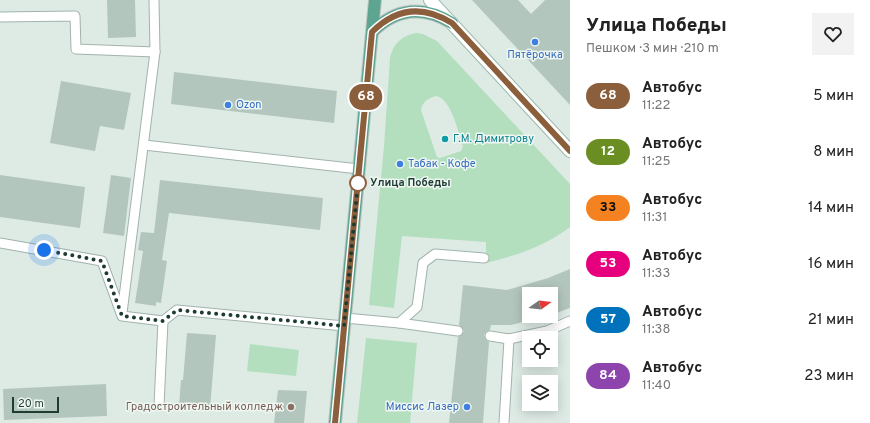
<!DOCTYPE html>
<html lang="ru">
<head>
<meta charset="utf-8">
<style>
	:root { --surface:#fff; --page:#f2f2f2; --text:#222; --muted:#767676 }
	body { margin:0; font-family:Overpass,sans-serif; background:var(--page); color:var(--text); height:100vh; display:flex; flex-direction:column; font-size:15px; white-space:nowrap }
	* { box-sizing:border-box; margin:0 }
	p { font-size:13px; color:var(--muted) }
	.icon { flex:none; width:22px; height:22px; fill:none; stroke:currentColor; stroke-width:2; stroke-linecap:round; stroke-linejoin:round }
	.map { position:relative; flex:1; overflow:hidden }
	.drawer { display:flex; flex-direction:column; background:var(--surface); width:300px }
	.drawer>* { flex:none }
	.badge { padding:0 8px; border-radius:13px; font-size:14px; line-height:26px }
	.needle { width:26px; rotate:76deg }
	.buttons { position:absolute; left:522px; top:287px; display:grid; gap:8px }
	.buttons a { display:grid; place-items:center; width:36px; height:36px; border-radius:0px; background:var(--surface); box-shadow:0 2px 10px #0003; font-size:20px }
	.scale { position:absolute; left:12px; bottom:10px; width:47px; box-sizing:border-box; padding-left:4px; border:2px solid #1e3c33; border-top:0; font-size:11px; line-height:14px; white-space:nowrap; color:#1e3c33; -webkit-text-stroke:3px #eef7f2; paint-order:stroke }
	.you { position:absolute; width:20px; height:20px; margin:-10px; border:3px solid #fff; border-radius:50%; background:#1a73e8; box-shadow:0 0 0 6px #1a73e833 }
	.map>.badge { position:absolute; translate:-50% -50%; box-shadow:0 0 0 2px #fff }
	.round { display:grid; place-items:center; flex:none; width:42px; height:42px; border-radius:0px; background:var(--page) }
	.overview { display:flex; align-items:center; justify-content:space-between; height:68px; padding:0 16px }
	h1 { font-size:19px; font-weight:800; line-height:30px }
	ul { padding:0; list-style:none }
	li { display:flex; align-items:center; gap:12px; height:56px; padding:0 16px }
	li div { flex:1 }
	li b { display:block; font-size:15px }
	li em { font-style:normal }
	li .badge { min-width:44px; font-weight:700; text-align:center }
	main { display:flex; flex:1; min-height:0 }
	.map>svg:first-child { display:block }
	.green { fill:#b4dfbe; fill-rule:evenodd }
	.building { fill:#b3c6bd }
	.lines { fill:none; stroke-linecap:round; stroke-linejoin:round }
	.service-casing { stroke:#a1b3ac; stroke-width:11 }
	.secondary-casing { stroke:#9cb8ad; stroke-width:14 }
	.primary-casing { stroke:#c0c8c6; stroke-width:14 }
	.service { stroke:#fff; stroke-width:9 }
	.secondary { stroke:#fff; stroke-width:12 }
	.primary { stroke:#5ea591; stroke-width:12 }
	.line-casing { stroke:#fff; stroke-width:9 }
	.line { stroke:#8b5e3c; stroke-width:6 }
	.walk { stroke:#1e3c33; stroke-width:4; stroke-dasharray:0 7.2 }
	.shop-dot { fill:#3f7fe0; stroke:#eef7f2; stroke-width:1.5 }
	.culture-dot { fill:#0f9aa8; stroke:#eef7f2; stroke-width:1.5 }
	.stop-dot { fill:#fff; stroke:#8b5e3c; stroke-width:2 }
	.education-dot { fill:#8d6e63; stroke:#eef7f2; stroke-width:1.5 }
	.labels { text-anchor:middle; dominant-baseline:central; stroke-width:3; stroke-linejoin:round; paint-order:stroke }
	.shop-label { font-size:11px; fill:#366cbe; stroke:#eef7f2; text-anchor:start }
	.culture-label { font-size:11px; fill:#0d838f; stroke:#eef7f2; text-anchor:start }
	.stop-label { font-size:11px; font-weight:bold; fill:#1e3c33; stroke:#eef7f2; text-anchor:start }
	.education-label { font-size:11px; fill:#785e54; stroke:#eef7f2; text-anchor:end }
</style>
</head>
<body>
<main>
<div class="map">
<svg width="570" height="423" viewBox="0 0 570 423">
	<rect width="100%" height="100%" fill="#deebe5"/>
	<!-- green -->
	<g class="green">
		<path d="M416,33L423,34L437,41L570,184V227C546,246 515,256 486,263V242L402,236L394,308L369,305L384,146L390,58C393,44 401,36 416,33ZM436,96C451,98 458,132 463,146L461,151L440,158L437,157L421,110C423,101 427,99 436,96Z"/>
		<path d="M366,338L417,343L410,423H357Z"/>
		<path d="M250,344L299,350L296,376L247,371Z"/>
	</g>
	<!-- building -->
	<g class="building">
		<path d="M107,0H135L136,37L108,38Z"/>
		<path d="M472,0H518L531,14L545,0H570V105Z"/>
		<path d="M174,72L337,91L334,123L171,104Z"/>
		<path d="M61,81L131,93L124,130L100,126L95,151L50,143Z"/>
		<path d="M0,175L85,187L80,228L0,217Z"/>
		<path d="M111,175L131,178L124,236L103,233Z"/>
		<path d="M160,180L323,198L320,230L169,213L162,260L167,261L161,303L156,302V306L135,303L143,251L138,250L141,232L154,233Z"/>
		<path d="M570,269V308L551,315V294H529V316H548L511,325H491L490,330L486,332L484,335L486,340L489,342L483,423H449L458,337L462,335L464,331L459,325L463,285L507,290L548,278Z"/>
		<path d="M187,333L216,335L210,409L179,406L181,380H183Z"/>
		<path d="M106,384L107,416L4,420L3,389Z"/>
		<path d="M278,390L307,391L304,423H274Z"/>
	</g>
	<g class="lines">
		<!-- service casing -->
		<g class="service-casing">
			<g id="service">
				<path d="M0,17L75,16L76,49L155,52L154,0"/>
				<path d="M144,145L359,169"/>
				<path d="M0,243L102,261L122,316L163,321L177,310L344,326"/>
				<path d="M122,313L155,52"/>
				<path d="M345,318L399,323L458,331"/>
				<path d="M399,323L417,307L423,263L435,254L484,258"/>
				<path d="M490,336L509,339"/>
				<path d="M159,405L163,321"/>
				<path d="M504,423L509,339L547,331L570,321"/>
			</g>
		</g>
		<!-- secondary casing -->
		<g class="secondary-casing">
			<path id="secondary" d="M430,0L570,151"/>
		</g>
		<!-- primary casing -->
		<g class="primary-casing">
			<g id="primary">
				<path d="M372,32C396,8 423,5 452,23"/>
				<path d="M335,423L375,0"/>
			</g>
		</g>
		<!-- service -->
		<use href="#service" class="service"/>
		<!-- secondary -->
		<use href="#secondary" class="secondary"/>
		<!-- primary -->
		<use href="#primary" class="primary"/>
	</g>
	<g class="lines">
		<!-- line casing -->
		<g class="line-casing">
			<path id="line" d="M335,423L372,32C396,8 423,5 452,23L570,151"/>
		</g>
		<!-- line -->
		<use href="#line" class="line"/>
		<!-- walk -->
		<path class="walk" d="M44,250L102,261L122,316L163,321L177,310L344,326L358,183"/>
	</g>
	<!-- markers -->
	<g class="shop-dot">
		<circle cx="535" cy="42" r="4"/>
		<circle cx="228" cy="105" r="4"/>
		<circle cx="400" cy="164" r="4"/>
		<circle cx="467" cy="407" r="4"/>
	</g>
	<circle class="culture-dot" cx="445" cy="139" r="4"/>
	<circle class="stop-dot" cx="358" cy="183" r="8"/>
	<circle class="education-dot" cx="291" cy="407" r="4"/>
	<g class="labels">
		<!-- shop labels -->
		<g class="shop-label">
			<text x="535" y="55" text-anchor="middle">Пятёрочка</text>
			<text x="236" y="105">Ozon</text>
			<text x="408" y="164">Табак - Кофе</text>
			<text x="459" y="407" text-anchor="end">Миссис Лазер</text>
		</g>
		<!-- culture labels -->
		<g class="culture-label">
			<text x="453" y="139">Г.М. Димитрову</text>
		</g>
		<!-- stop labels -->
		<g class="stop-label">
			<text x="370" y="183">Улица Победы</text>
		</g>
		<!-- education labels -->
		<g class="education-label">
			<text x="283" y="407">Градостроительный колледж</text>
		</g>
	</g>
</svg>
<div class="buttons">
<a><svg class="needle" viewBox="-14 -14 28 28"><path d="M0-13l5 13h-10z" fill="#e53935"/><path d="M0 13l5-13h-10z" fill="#767676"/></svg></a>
<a><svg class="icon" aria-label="locate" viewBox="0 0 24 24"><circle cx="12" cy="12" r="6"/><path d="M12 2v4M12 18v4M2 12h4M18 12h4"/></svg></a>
<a><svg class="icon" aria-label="layers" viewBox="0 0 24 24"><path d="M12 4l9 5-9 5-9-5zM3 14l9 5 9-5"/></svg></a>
</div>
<div class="scale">20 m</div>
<div class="you" style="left:44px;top:250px"></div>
<b class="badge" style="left:366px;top:97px;background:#8b5e3c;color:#fff">68</b>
</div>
<section class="drawer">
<div class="overview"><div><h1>Улица Победы</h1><p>Пешком · 3 мин · 210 m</p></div><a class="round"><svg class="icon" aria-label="heart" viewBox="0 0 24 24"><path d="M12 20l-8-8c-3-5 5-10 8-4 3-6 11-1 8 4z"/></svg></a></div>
<ul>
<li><span class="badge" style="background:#8b5e3c;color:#fff">68</span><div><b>Автобус</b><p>11:22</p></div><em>5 мин</em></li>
<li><span class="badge" style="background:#6b8e23;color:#fff">12</span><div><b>Автобус</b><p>11:25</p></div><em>8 мин</em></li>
<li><span class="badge" style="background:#f58220;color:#111">33</span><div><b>Автобус</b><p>11:31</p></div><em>14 мин</em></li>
<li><span class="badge" style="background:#e6007e;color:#fff">53</span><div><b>Автобус</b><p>11:33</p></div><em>16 мин</em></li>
<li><span class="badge" style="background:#0072bc;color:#fff">57</span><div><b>Автобус</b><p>11:38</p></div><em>21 мин</em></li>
<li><span class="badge" style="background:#8e44ad;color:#fff">84</span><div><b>Автобус</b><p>11:40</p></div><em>23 мин</em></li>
</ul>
</section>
</main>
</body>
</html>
